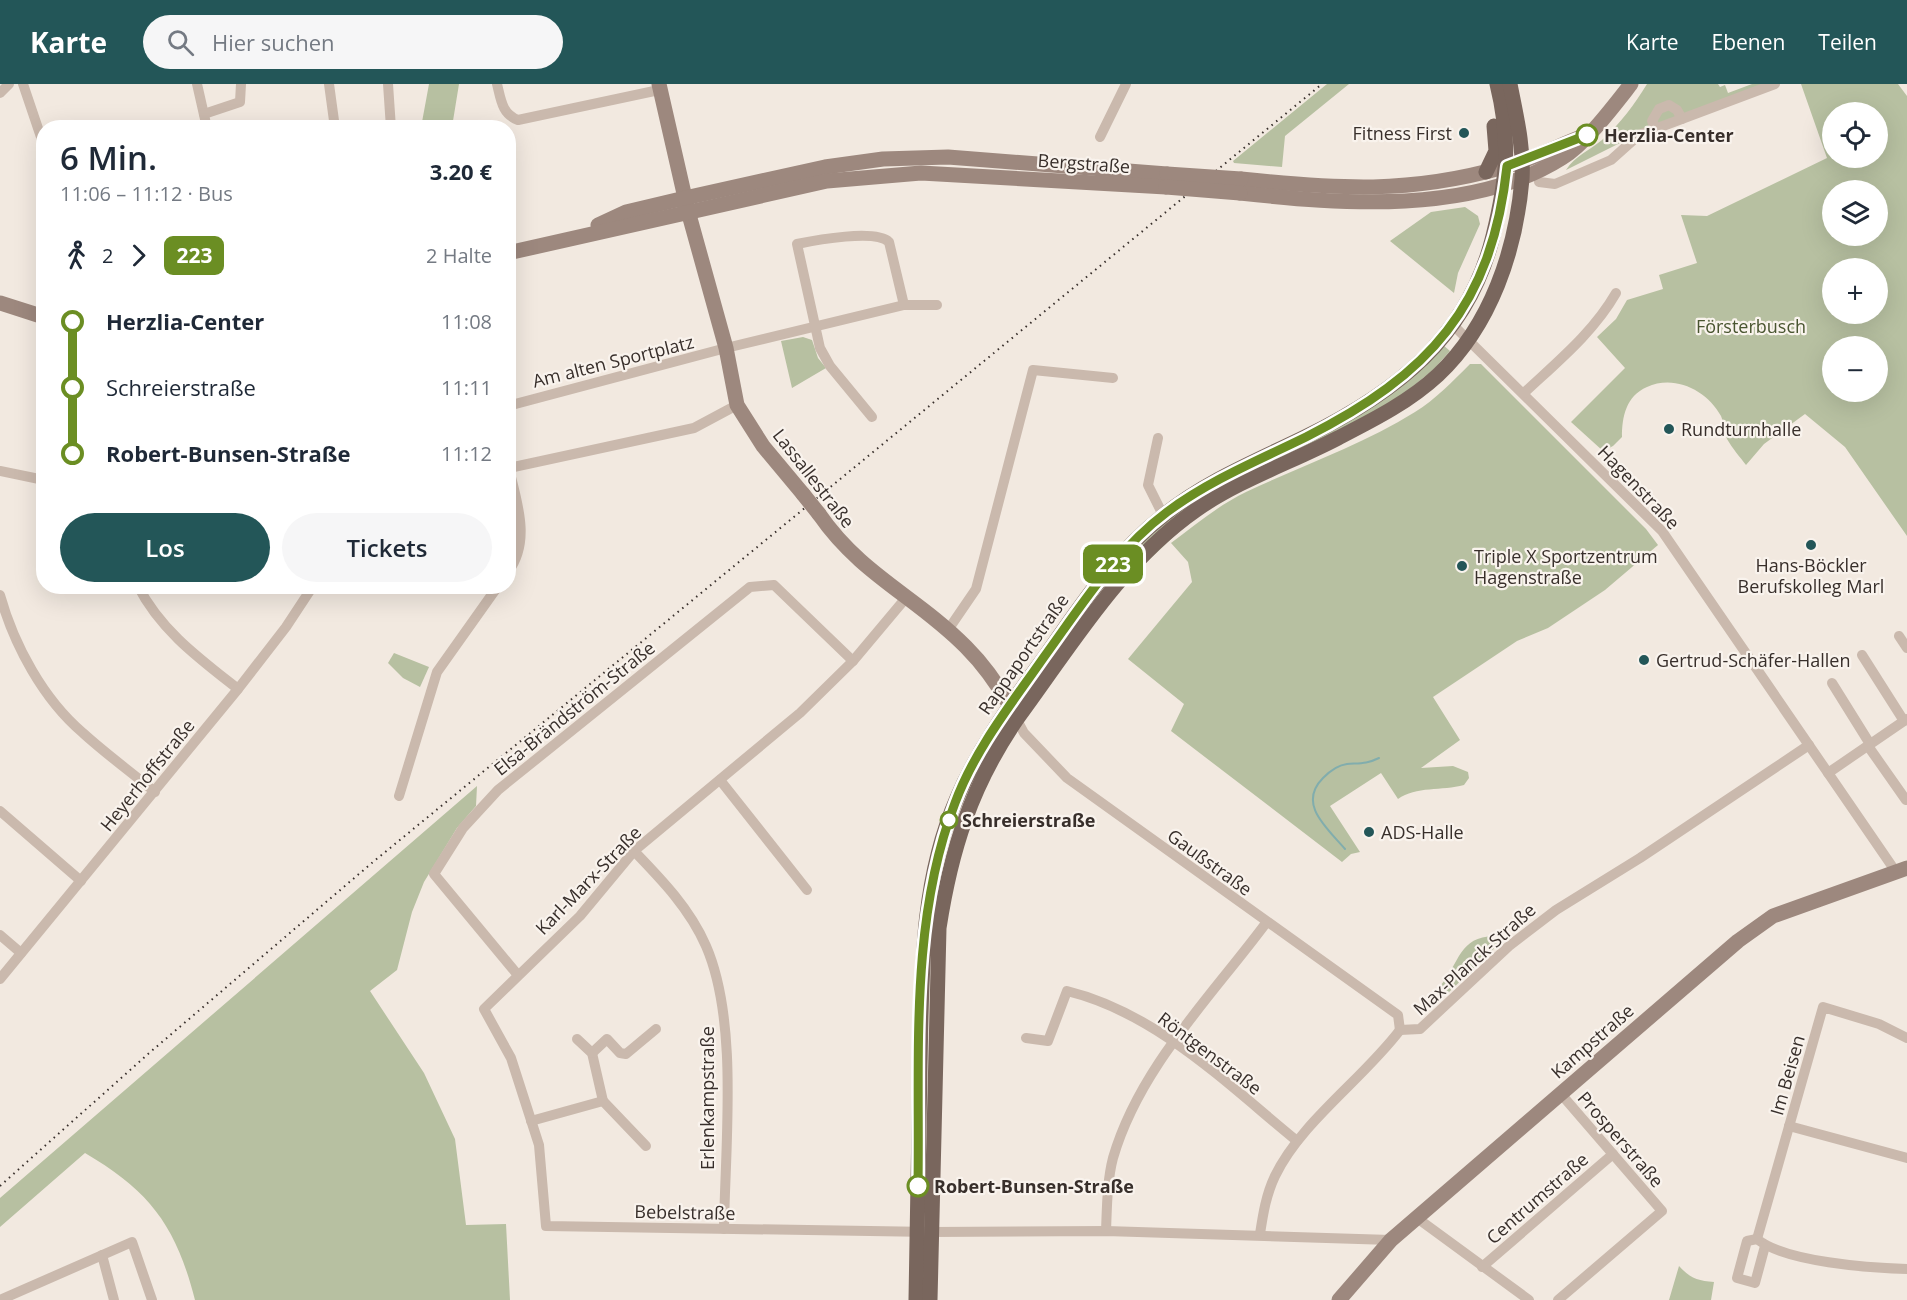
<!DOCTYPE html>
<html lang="de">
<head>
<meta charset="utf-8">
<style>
	:root { --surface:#fff; --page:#f6f6f7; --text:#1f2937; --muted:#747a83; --accent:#235658 }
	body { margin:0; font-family:"Open Sans",sans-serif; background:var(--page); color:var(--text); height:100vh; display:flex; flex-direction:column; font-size:22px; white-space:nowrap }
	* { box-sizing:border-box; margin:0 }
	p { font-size:20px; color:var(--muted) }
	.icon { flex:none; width:33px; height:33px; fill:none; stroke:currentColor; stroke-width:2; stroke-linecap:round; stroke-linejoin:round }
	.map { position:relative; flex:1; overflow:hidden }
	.side { position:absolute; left:36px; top:36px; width:480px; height:474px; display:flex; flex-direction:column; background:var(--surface); border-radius:24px; box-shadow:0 6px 24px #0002 }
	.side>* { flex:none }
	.badge { padding:0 12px; border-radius:9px; font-size:21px; line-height:39px }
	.tools { position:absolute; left:1822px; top:18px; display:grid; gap:12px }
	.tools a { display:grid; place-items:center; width:66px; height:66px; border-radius:50%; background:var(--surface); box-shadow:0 6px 24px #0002; font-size:30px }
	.map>.badge { position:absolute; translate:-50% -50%; box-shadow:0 0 0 3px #fff }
	.legs { display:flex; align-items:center; gap:9px; height:66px; padding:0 24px; font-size:20px }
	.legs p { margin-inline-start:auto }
	.summary { display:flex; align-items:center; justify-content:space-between; height:102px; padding:0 24px }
	h1 { font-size:33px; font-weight:600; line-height:45px }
	.button { display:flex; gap:12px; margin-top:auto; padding:12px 24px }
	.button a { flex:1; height:69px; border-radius:36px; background:var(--accent); color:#fff; font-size:24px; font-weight:600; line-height:69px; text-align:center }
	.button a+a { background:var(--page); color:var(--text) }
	ul { padding:0 24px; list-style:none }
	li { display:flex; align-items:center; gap:21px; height:66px; font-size:22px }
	li i { display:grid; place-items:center; width:9px; height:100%; margin:0 8px; background:currentColor }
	li i::after { content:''; width:15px; height:15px; margin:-8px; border:4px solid; border-radius:50%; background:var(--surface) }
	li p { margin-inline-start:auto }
	li:first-child i { background:linear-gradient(#0000 50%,currentColor 0) }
	li:last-child i { background:linear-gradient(currentColor 50%,#0000 0) }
	header { display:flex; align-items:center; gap:36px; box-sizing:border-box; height:84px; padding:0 30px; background:var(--accent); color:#fff }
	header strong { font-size:28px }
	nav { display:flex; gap:33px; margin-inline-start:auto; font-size:21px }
	.search { width:420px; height:54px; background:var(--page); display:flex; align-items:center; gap:15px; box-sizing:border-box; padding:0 21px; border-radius:33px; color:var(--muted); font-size:22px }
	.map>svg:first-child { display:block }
	.green { fill:#b7c0a1; fill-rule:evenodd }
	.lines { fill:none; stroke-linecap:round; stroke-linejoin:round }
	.stream { stroke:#81adad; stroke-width:2 }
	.street { stroke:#cab9ad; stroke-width:10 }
	.secondary { stroke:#9d887e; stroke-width:15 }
	.primary { stroke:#79665d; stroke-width:15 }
	.rail { stroke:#382f2b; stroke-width:2; stroke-dasharray:1.5 4.5; stroke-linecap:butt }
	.secondary-bridge { stroke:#9d887e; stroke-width:15 }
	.line-1-casing { stroke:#fff; stroke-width:14 }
	.line-1 { stroke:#6b8e23; stroke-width:9 }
	.poi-dot { fill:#235658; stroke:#f9f3ed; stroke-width:2 }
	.stop-1-dot { fill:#fff; stroke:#6b8e23; stroke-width:3 }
	.labels { text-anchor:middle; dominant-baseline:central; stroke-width:4.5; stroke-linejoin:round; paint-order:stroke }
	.poi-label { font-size:18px; fill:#382f2b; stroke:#f9f3ed; text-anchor:start }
	.stop-label { font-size:18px; font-weight:bold; fill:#382f2b; stroke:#f9f3ed; text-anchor:start }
	.street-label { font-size:18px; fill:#382f2b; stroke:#f9f3ed }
	.park-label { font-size:18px; fill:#495530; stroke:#f9f3ed }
</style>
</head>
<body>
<header>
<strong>Karte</strong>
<div class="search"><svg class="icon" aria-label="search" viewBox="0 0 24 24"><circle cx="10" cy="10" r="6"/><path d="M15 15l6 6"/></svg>Hier suchen</div>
<nav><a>Karte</a><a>Ebenen</a><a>Teilen</a></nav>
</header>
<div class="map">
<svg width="1907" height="1216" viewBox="0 0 1907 1216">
	<rect width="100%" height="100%" fill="#f2e9e0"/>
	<!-- green -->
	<g class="green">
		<path d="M429,0H459L452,43H417V39L422,38Z"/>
		<path d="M1327,0H1349L1285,52L1282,83L1234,79L1233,77Z"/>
		<path d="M1647,0H1718L1720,3L1725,1L1728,9L1752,0H1772L1638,50L1566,86C1575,72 1590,66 1602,56C1621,39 1634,21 1647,0Z"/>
		<path d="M1801,0H1898L1907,12V452L1845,363L1805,330L1764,360L1746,381C1740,373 1732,364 1727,355C1724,348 1724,339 1721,332C1707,306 1674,290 1647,303C1626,312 1622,333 1622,353L1613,362L1603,367L1571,338L1625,284L1597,253L1616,235L1627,216L1663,205L1659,191L1697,179L1681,131L1707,132L1827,74ZM1833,28H1878V74H1833ZM1833,106H1878V152H1833ZM1833,184H1878V230H1833ZM1833,262H1878V308H1833Z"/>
		<path d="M1465,123L1478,132L1480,140L1458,189L1454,209L1390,157L1431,128Z"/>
		<path d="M803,253L812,256L818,274L826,284L792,304L781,257Z"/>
		<path d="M1443,261L1450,267L1433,286L1391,320L1226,403L1072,549L1123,477L1183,423L1347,337Z"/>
		<path d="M1470,280H1481L1646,445L1658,461L1605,506L1548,544L1517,557L1433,613L1460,656L1421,684L1453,682L1468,688L1469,694L1464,701C1442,707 1416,702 1398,715L1381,689L1330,722L1360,768L1351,770L1342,778L1171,647L1184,620L1128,575L1192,498L1188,478L1171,459C1195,441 1219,421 1246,408C1303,381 1362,361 1415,328C1436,315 1453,297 1470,280Z"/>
		<path d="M394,569L429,583L420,603L403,594L388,579Z"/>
		<path d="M477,702L476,722L457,744L424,798L412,828L397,886L370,907L424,989L455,1055L466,1141L506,1140L510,1216H195C176,1142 150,1107 85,1069L0,1143V1114Z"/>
		<path d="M1494,852L1502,857L1448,909L1441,901C1460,878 1459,853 1494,852Z"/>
		<path d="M1679,1182C1690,1194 1698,1197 1714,1198L1711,1216H1669Z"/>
	</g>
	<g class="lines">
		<!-- stream -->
		<path class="stream" d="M1345,765C1327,744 1297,720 1323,694C1329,688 1338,681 1347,680C1359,679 1367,680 1379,674"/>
		<!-- street -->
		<g class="street">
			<path d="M23,0L44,62"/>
			<path d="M197,0L207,44"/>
			<path d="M329,0L335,44"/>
			<path d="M388,0L391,44"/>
			<path d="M497,0C501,16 502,30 518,36L659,6"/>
			<path d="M0,9L9,0"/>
			<path d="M204,30L240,18L241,0"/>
			<path d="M1656,45L1652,37L1659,25L1669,21L1677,26L1682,35"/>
			<path d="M1100,53L1126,0"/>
			<path d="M1539,98L1555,100L1611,76L1639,51L1775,0"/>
			<path d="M1454,242L1662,447L1896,788"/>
			<path d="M1524,309C1557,278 1593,249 1616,209"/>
			<path d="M508,322L726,264L904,221H937"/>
			<path d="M872,333L830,282L820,264L797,160C816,156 876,145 889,158L904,221"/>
			<path d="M1158,354L1148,401L1163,431"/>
			<path d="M508,381C516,416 532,456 508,488"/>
			<path d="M509,384L694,344L737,321"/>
			<path d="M0,387L44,396"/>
			<path d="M138,502C161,547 200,575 238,605"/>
			<path d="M0,511C14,561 43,615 83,649C106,670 131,688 155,708"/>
			<path d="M905,515L853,577L800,629L634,767L580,832L484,925L511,974L539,1061L546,1142L931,1148L1106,1147L1391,1156"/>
			<path d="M948,546L976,505L1033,286L1113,294"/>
			<path d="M1899,552L1907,564"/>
			<path d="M1862,571L1904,637"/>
			<path d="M1832,599L1870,660"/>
			<path d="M1015,632L1024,649L1067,694L1398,931L1400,946"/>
			<path d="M1868,662L1906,716"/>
			<path d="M1828,689L1907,635"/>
			<path d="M720,696L807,806"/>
			<path d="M399,712L437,588L498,502"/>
			<path d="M0,727L81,797"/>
			<path d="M634,767C662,796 690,825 706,862C739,938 725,1061 724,1145"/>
			<path d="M0,851L21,869"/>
			<path d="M517,890L434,790L463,744L498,706L750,503L774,501L853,577"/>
			<path d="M0,895L238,605L286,543L313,502"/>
			<path d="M1400,946L1420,945L1509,862L1556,826L1640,774L1809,661"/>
			<path d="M1026,954L1048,957L1067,907C1157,929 1227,1000 1297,1057"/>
			<path d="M1907,954L1879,940L1823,923L1757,1155C1785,1178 1870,1184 1907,1185"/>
			<path d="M577,955L592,969L603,1017"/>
			<path d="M592,969L607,955L620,969L626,970L656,945"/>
			<path d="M531,1037L603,1017L646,1062"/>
			<path d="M1789,1042L1907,1074"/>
			<path d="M1417,1134L1529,1216"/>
			<path d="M1106,1147C1107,1123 1107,1097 1113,1074C1139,984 1211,913 1266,839"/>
			<path d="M1260,1150C1263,1130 1266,1111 1275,1092C1301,1038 1363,995 1400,946"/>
			<path d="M1757,1155L1747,1157L1737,1194L1755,1199L1765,1162"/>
			<path d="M102,1171L114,1216"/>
			<path d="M1482,1183L1613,1070"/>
			<path d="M0,1216L132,1158L152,1216"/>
			<path d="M1558,1216L1662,1127L1561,1010"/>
		</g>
		<!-- secondary -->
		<g class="secondary">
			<path d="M659,0L688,127L726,264L737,321L763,362L803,410"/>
			<path d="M1241,95C1338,105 1409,110 1504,83C1530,76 1556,63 1581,53"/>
			<path d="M1240,109C1341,120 1472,131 1562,74C1586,59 1613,23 1631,0"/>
			<path d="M598,141L626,128L685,114L825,83L883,75L948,73L1167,90"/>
			<path d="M508,169L827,97L921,89L1166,103"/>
			<path d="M0,219L44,233"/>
			<path d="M819,430C861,491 917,513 966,563C984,581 998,601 1010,622"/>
			<path d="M1339,1216L1391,1156L1738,857L1773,832L1907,784"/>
		</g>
		<!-- primary -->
		<g class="primary">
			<path d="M1486,88L1496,67L1494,42"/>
			<path d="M916,1216C917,1138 919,1059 920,981C922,890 920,799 957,714C979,662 1013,617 1046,571C1081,521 1115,469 1164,431C1206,397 1256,377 1305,353C1395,309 1468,254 1493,152C1507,96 1511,57 1497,0"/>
			<path d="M930,1216L939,844C951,766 971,702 1017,635C1071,562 1120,479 1196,426C1239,396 1292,378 1338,354C1373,336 1409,318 1438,291C1491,241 1516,166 1522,95C1524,63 1516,31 1510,0"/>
		</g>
		<!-- rail -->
		<path class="rail" d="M0,1102L148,970L373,778L1322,0"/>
		<!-- secondary-bridge -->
		<g class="secondary-bridge">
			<path d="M1167,90L1241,95"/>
			<path d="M1166,103L1240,109"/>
			<path d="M803,410L819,430"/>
		</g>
	</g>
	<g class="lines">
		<!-- line-1 casing -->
		<g class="line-1-casing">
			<path id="line-1" d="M918,1102C920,975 909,838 955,719C975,665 1012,619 1044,573C1081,522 1116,466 1167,428C1210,396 1259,376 1306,353C1429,291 1492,222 1507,82L1587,51"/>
		</g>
		<!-- line-1 -->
		<use href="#line-1" class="line-1"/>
	</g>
	<!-- markers -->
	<g class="poi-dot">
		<circle cx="1464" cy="49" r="6"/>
		<circle cx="1669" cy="345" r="6"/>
		<circle cx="1811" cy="461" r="6"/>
		<circle cx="1462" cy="482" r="6"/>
		<circle cx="1644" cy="576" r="6"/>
		<circle cx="1369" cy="748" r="6"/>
	</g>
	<g class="stop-1-dot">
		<circle cx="1587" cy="51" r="10"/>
		<circle cx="949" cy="736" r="8"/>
		<circle cx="918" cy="1102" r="10"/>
	</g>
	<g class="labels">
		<!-- poi labels -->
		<g class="poi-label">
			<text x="1452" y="49" text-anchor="end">Fitness First</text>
			<text x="1681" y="345">Rundturnhalle</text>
			<text x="1474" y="472">Triple X Sportzentrum<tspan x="1474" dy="21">Hagenstraße</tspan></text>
			<text x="1811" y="481" text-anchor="middle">Hans-Böckler<tspan x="1811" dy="21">Berufskolleg Marl</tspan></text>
			<text x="1656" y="576">Gertrud-Schäfer-Hallen</text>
			<text x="1381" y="748">ADS-Halle</text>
		</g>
		<!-- stop labels -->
		<g class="stop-label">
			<text x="1604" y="51">Herzlia-Center</text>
			<text x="962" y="736">Schreierstraße</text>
			<text x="934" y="1102">Robert-Bunsen-Straße</text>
		</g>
		<!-- street labels -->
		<g class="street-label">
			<text transform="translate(1084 79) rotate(4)">Bergstraße</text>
			<text transform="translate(613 277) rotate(-14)">Am alten Sportplatz</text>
			<text transform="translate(814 394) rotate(52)">Lassallestraße</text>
			<text transform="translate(1639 403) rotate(46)">Hagenstraße</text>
			<text transform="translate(1023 570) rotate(-55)">Rappaportstraße</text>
			<text transform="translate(574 624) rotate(-39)">Elsa-Brändström-Straße</text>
			<text transform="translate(147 691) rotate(-51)">Heyerhoffstraße</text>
			<text transform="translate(1210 778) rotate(36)">Gaußstraße</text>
			<text transform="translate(588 796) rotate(-46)">Karl-Marx-Straße</text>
			<text transform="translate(1474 875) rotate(-42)">Max-Planck-Straße</text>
			<text transform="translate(1592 957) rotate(-41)">Kampstraße</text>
			<text transform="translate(1210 969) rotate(37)">Röntgenstraße</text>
			<text transform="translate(1787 991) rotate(-74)">Im Beisen</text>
			<text transform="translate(707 1014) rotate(-90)">Erlenkampstraße</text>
			<text transform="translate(1621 1055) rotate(49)">Prosperstraße</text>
			<text transform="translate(1537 1114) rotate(-41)">Centrumstraße</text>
			<text transform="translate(685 1128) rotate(1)">Bebelstraße</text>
		</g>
		<!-- park labels -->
		<g class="park-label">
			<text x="1751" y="242">Försterbusch</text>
		</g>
	</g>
</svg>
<div class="tools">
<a><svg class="icon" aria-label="locate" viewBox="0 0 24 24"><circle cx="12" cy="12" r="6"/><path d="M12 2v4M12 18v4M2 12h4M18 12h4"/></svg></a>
<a><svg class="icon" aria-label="layers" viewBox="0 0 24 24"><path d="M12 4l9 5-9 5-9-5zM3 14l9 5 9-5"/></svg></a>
<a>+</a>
<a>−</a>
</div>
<b class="badge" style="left:1113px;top:480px;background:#6b8e23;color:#fff">223</b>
<section class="side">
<div class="summary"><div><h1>6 Min.</h1><p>11:06 – 11:12 · Bus</p></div><b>3.20 €</b></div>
<div class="legs"><svg class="icon" aria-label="walk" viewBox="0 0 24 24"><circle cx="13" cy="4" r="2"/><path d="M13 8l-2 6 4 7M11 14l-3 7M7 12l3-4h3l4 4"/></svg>2<svg class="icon" aria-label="forward" viewBox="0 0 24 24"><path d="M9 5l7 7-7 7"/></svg><b class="badge" style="background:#6b8e23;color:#fff">223</b><p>2 Halte</p></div>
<ul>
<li><i style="color:#6b8e23"></i><b>Herzlia-Center</b><p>11:08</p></li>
<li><i style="color:#6b8e23"></i><span>Schreierstraße</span><p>11:11</p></li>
<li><i style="color:#6b8e23"></i><b>Robert-Bunsen-Straße</b><p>11:12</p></li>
</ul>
<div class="button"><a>Los</a><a>Tickets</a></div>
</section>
</div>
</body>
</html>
